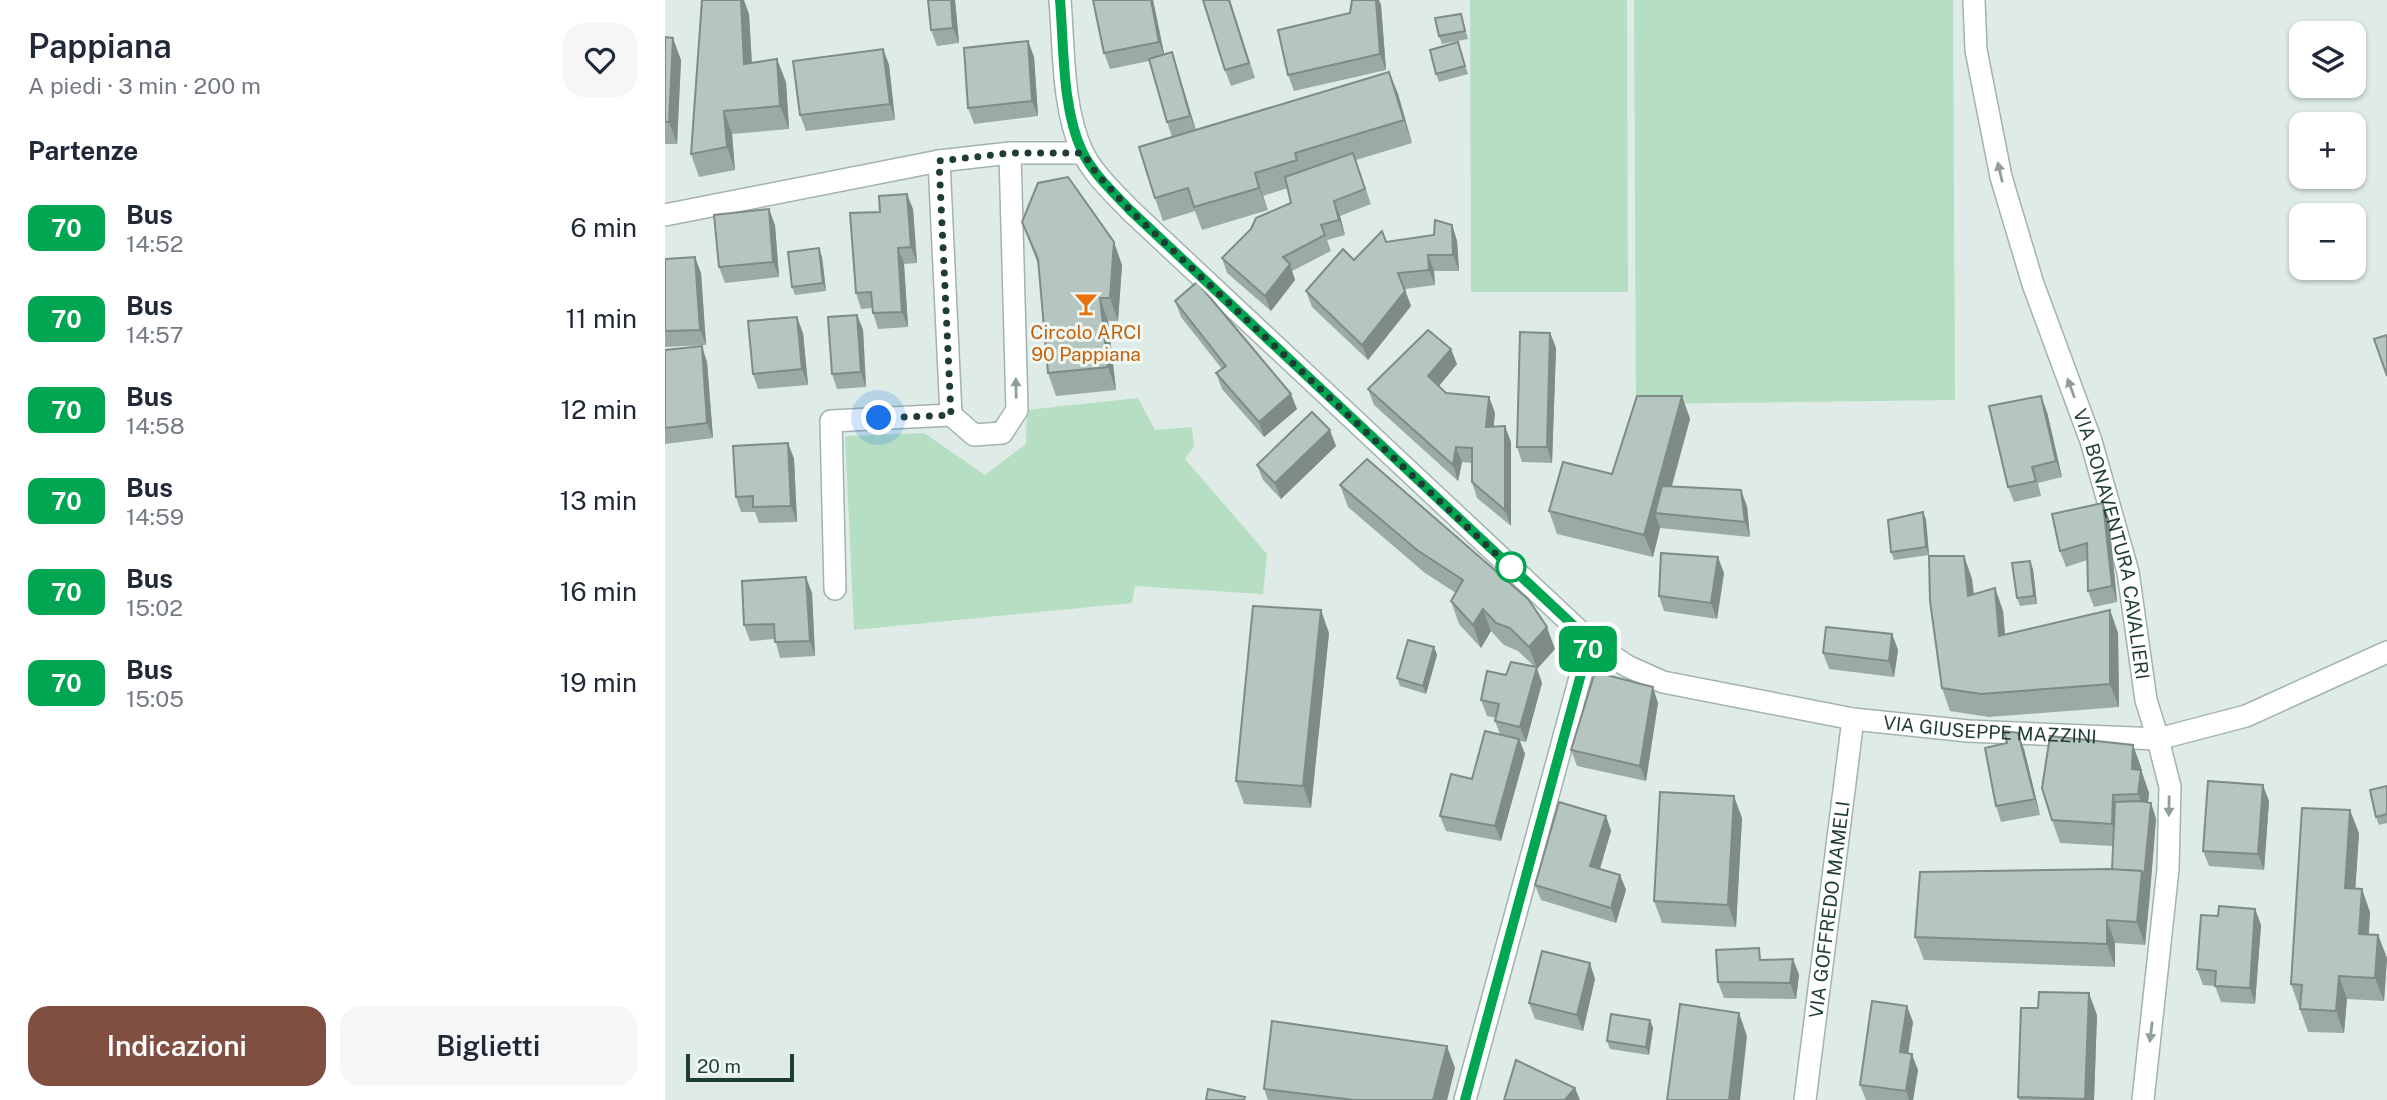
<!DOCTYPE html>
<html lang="it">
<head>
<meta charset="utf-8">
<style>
	:root { --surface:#fff; --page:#f6f6f7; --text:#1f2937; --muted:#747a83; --accent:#814e42 }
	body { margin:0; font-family:"Public Sans",sans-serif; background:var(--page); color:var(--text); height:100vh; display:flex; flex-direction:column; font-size:26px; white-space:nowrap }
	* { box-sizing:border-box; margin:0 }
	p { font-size:23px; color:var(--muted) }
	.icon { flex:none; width:38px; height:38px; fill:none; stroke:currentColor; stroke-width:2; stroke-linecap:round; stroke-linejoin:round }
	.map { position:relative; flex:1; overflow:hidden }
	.sheet { display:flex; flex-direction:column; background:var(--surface); width:665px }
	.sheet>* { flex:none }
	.badge { padding:0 14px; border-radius:10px; font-size:24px; line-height:46px }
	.buttons { position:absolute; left:1624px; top:21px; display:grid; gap:14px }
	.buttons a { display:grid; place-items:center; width:77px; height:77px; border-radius:14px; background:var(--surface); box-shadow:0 2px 5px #0004; font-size:35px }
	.scale { position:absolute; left:21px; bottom:18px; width:108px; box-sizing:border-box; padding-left:7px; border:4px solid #1f3c35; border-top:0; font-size:19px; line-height:24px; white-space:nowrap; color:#1f3c35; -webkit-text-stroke:5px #f0f8f4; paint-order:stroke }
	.you { position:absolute; width:35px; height:35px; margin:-18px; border:5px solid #fff; border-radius:50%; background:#1a73e8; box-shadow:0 0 0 10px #1a73e833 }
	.map>.badge { position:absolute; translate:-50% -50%; box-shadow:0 0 0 4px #fff }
	h2 { padding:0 28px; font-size:26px; line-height:63px }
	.round { display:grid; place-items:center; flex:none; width:74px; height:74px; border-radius:21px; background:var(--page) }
	.head { display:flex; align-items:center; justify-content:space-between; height:119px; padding:0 28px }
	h1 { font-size:33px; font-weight:600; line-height:52px }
	.action { display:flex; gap:14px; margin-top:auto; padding:14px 28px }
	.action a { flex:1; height:80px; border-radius:21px; background:var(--accent); color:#fff; font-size:28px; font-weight:600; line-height:80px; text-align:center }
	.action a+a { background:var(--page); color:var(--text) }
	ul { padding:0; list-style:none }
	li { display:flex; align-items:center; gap:21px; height:91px; padding:0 28px }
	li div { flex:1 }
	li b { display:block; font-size:26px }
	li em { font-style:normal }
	li .badge { min-width:77px; font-weight:700; text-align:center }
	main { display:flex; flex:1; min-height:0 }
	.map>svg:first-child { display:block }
	.green { fill:#b6dec2 }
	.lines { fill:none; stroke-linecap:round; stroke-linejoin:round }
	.minor-casing { stroke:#a2b3ad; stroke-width:24 }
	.minor { stroke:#fff; stroke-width:21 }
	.wall { fill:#9baaa4 }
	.shaded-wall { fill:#7e8b86 }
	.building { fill:#b4c6bf; stroke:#7e8b86; stroke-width:2 }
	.oneway { fill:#8f9e9a }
	.line-casing { stroke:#fff; stroke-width:16 }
	.line { stroke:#00a651; stroke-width:10 }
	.walk { stroke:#1f3c35; stroke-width:7; stroke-dasharray:0 12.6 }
	.stop-dot { fill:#fff; stroke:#00a651; stroke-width:3.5 }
	.labels { text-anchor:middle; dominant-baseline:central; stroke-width:6; stroke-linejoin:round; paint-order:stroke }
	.food-label { font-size:19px; fill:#c56008; stroke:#f0f8f4 }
	.street-label { font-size:19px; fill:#1f3c35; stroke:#f0f8f4 }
</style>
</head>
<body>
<main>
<section class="sheet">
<div class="head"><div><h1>Pappiana</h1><p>A piedi · 3 min · 200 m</p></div><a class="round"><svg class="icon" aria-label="heart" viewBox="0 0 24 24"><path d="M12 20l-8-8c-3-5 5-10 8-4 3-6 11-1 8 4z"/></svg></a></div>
<h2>Partenze</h2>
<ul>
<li><span class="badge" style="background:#00a651;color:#fff">70</span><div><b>Bus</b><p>14:52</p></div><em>6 min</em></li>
<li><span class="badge" style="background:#00a651;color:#fff">70</span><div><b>Bus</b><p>14:57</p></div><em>11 min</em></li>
<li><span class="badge" style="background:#00a651;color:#fff">70</span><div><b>Bus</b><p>14:58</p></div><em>12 min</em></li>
<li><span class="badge" style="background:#00a651;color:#fff">70</span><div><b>Bus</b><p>14:59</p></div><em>13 min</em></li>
<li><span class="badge" style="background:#00a651;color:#fff">70</span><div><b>Bus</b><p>15:02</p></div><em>16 min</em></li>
<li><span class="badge" style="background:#00a651;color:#fff">70</span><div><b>Bus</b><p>15:05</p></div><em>19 min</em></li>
</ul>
<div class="action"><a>Indicazioni</a><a>Biglietti</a></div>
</section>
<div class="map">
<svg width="1722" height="1100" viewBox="0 0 1722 1100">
	<rect width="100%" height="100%" fill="#dfebe6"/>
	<!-- green -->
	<g class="green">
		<path d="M805,0H962L963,292H806Z"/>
		<path d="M969,0H1288L1290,400L971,404Z"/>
		<path d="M473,398L490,430L527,427L529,447L520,459L602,554L598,594L470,586L467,603L189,630L180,436L259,433L320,475L361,444L362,410Z"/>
	</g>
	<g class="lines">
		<!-- minor casing -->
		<g class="minor-casing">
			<g id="minor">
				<path d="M395,0C399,48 397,107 417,151C428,174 448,192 465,210L925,641L800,1100"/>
				<path id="s1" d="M1309,0L1311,50L1336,177L1368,284L1426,441L1463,572L1481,700L1493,739L1505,787L1503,869L1478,1100"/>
				<path d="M274,161L286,415L309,435L337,433L352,410L345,153"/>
				<path d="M0,215L274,161L345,153H418"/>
				<path d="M170,589L166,421L286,415"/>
				<path id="s2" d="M925,641L962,666L998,682L1188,719L1303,731L1493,739L1581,716L1722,652"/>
				<path id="s3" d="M1140,1100L1188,719"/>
			</g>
		</g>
		<!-- minor -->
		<use href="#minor" class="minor"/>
	</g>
	<!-- wall -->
	<g class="wall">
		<path d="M263,0H290L294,43L272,46L266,30Z"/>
		<path d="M488,0L499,54L507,52L531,130L724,72L733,94L747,143L691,160L706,204L675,216L680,235L662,240L666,251L627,271L630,280L606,311L562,273L557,258L626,203L623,188L598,196L603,210L537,230L530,211L498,221L490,198L507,137L502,122L484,61L445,69L439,53Z"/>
		<path d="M565,0L590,78L566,86L560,70Z"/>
		<path d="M687,0H714L716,5L721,70L629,91L623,75L685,13Z"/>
		<path d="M84,14L87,63L121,82L124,129L67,134L70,170L34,177L26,154Z"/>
		<path d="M796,14L803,39L777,44L774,36Z"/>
		<path d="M0,37L16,60L12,144H0Z"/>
		<path d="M363,41L369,57L373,116L309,124L303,108Z"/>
		<path d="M793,42L803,74L774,82L771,74Z"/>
		<path d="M218,49L224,65L230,120L141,131L135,115Z"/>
		<path d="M248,209L252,263L239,264L243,327L213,329L208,313L207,308L196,309L191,293Z"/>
		<path d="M357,222L457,265L453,321H443L451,390L391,396L383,373L373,264Z"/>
		<path d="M110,225L114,277L60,283L54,267Z"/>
		<path d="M787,225L792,241L794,271H769L770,285L740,289L746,306L703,360L647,307L641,291L689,260L721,242L769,235Z"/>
		<path d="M157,257L161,291L130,295L127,287Z"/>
		<path d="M0,259L36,273L41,345L0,347Z"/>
		<path d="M510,301L632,409L599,437L557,389L551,373L557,369L516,317Z"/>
		<path d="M192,315L198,330L201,387L172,389L167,374Z"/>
		<path d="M138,333L143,385L93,389L88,374Z"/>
		<path d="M885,333L891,348L887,463L857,462L852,447Z"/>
		<path d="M0,350L42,362L48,438L0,444Z"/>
		<path d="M792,364L774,386L781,393L824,397L830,413L828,427L846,442V526L812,498L807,482V463L797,462L793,481L709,405L703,389Z"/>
		<path d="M1017,396L1025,419L1007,486L1082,506L1085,537L995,528L988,557L892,534L884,511L947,474Z"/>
		<path d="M1382,412L1397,477L1373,483L1376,496L1349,502L1343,487Z"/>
		<path d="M123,443L129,459L132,522L94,523L90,512H76L71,497Z"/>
		<path d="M671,446L616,499L598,480L592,465Z"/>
		<path d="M675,485L890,649L872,669L877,683L861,742L855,741L860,754L836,841L781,831L775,816L807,779L835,734L830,721L831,718L822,716L816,700L841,675L870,667L853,651L839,645L826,631L816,648L794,624L786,601L791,593L760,573L683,507Z"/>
		<path d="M1438,503L1444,519L1452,602L1429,607L1423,591L1422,560L1401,567L1395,551Z"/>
		<path d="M1258,512L1261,520L1264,555L1229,560L1226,552Z"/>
		<path d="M1299,556L1307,579L1309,594L1330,588L1338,611L1340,635L1445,610L1453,633L1454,707L1324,717L1285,711L1277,688Z"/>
		<path d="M1368,569L1372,604L1355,606L1352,598Z"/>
		<path d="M1059,573L1052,619L999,611L994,596Z"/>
		<path d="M147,593L150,656L115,658L110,639L85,641L79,625Z"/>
		<path d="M664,633L646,808L579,804L571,781Z"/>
		<path d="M1227,634L1233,650L1229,677L1164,669L1158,653Z"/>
		<path d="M769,647L772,655L761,694L735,686L732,678Z"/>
		<path d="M993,703L981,781L912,766L906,750Z"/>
		<path d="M1342,743L1359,749L1375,815L1336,822L1331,806Z"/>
		<path d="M1468,745L1484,793L1483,803H1486L1491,819L1480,945L1450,943V967L1259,960L1250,937L1447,870L1448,846L1395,843L1387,820Z"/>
		<path d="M1722,786V823L1714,825L1711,817Z"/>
		<path d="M1604,801L1599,870L1544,866L1538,851Z"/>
		<path d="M941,816L946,831L935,869L955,875L961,890L951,923L876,900L870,885Z"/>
		<path d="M1077,818L1071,927L997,923L989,901Z"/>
		<path d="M1694,833L1690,889L1705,912L1704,934L1713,935L1722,958L1719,1001L1682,999L1679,1033L1643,1032L1626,984Z"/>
		<path d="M1590,909L1596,925L1590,1004L1556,1002L1550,986L1538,985L1532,969L1553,916Z"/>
		<path d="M1128,959L1134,975L1131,999L1059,998L1053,982L1099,960Z"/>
		<path d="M930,979L918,1031L870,1019L864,1003Z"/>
		<path d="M1432,1015L1429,1100H1354L1353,1097Z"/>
		<path d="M985,1020L988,1028L984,1055L945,1049L942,1041Z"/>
		<path d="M1248,1022L1243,1053L1253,1070L1248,1100H1201L1195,1085Z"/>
		<path d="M790,1068L782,1100H603L599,1089Z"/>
	</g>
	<!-- shaded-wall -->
	<g class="shaded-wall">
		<path d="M76,0H79L84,14L88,86L79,64Z"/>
		<path d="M286,0H290L294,43L288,28Z"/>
		<path d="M486,0H488L500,58L494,42Z"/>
		<path d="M711,0H714L716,5L721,70L715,54Z"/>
		<path d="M8,38L16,60L12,144L4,122Z"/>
		<path d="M363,41L369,57L373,116L367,101Z"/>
		<path d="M218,49L224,65L230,120L225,104Z"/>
		<path d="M507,52L512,68L531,131L525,116Z"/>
		<path d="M112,59L121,82L124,129L115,106Z"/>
		<path d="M724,72L733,94L747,143L739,120Z"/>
		<path d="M59,111L67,134L70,170L62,147Z"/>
		<path d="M590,173L598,196L603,210L594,188Z"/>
		<path d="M242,194L248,209L252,263L246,247Z"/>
		<path d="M669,201L675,216L680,235L674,220Z"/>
		<path d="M104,209L110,225L114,277L108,262Z"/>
		<path d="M787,225L792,241L794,271L788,255Z"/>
		<path d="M449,242L457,265L453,321L445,298Z"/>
		<path d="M154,248L157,257L161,291L158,283Z"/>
		<path d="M233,248L239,264L243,327L237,312Z"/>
		<path d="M763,255L769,271L770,285L764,270Z"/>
		<path d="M30,257L36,273L41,345L35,330Z"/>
		<path d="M625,264L630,280L606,311L600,296Z"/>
		<path d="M740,291L746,306L703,360L697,345Z"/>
		<path d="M435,298L443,321L451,390L443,367Z"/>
		<path d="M192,315L198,330L201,387L196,372Z"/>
		<path d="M132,317L138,333L143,385L137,369Z"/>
		<path d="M885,333L891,348L887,463L882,447Z"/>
		<path d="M37,346L42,362L48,438L42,423Z"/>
		<path d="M786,349L792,364L769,392L763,376Z"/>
		<path d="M626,394L632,409L599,437L594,422Z"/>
		<path d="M1017,396L1025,419L999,514L990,513L995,528L988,557L979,535Z"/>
		<path d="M1376,396L1382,412L1397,477L1391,461Z"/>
		<path d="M824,397L830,413L827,443L821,427Z"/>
		<path d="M840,426L846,442V526L840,510Z"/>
		<path d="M665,430L671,446L616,499L610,483Z"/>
		<path d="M123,443L129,459L132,522L126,506Z"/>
		<path d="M791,447L797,462L793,481L788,465Z"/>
		<path d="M1076,490L1082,506L1085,537L1080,522Z"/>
		<path d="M1438,503L1444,519L1452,602L1447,586Z"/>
		<path d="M1258,512L1261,520L1264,555L1261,547Z"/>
		<path d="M1299,556L1307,579L1311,619L1303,596Z"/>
		<path d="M1053,557L1059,573L1052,619L1046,603Z"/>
		<path d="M1365,561L1368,569L1372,604L1369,596Z"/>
		<path d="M141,577L147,593L150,656L145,641Z"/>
		<path d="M1330,588L1338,611L1342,659L1334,636Z"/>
		<path d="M818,609L826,631L816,648L808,625Z"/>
		<path d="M656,610L664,633L646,808L638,786Z"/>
		<path d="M1445,610L1453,633L1454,707L1445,684Z"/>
		<path d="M882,627L890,649L872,669L877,683L861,742L855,727L872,668L864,647Z"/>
		<path d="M1227,634L1233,650L1229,677L1224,661Z"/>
		<path d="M769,647L772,655L761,694L758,686Z"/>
		<path d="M988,687L993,703L981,781L975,766Z"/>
		<path d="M1353,733L1359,749L1375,815L1370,799Z"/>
		<path d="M854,739L860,754L836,841L830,826Z"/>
		<path d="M1468,745L1476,767V773V770L1484,793L1481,817L1473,794L1467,769Z"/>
		<path d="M1598,785L1604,801L1599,870L1593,854Z"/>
		<path d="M1448,795L1456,818L1455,846L1447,824Z"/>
		<path d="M1069,796L1077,818L1071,927L1063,905Z"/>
		<path d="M1486,803L1491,819L1485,894L1479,878Z"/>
		<path d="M1685,810L1694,833L1689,910L1680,888Z"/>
		<path d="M941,816L946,831L931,881L925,866Z"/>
		<path d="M1477,871L1485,894L1480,945L1472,922Z"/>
		<path d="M955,875L961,890L951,923L946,908Z"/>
		<path d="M1697,889L1705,912L1702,956L1694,934Z"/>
		<path d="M1590,909L1596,925L1590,1004L1585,988Z"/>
		<path d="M1442,920L1450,943V967L1442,944Z"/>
		<path d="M1713,935L1722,958L1719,1001L1710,978Z"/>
		<path d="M1128,959L1134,975L1131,999L1125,983Z"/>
		<path d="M925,963L930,979L918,1031L912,1015Z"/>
		<path d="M1674,976L1682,999L1679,1033L1671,1011Z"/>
		<path d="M1424,993L1432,1015L1429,1100H1420V1099Z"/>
		<path d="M1242,1006L1248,1022L1241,1068L1235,1052Z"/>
		<path d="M1074,1013L1082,1036L1075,1100H1064Z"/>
		<path d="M985,1020L988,1028L984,1055L981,1047Z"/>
		<path d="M782,1046L790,1068L782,1100H768Z"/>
		<path d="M1247,1054L1253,1070L1248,1100H1244L1241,1091Z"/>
		<path d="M910,1088L915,1100H900Z"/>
	</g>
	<!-- building -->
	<g class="building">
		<path d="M37,0H76L79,64L112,59L115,106L59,111L62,147L26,154Z"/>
		<path d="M263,0H286L288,28L266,30Z"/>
		<path d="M428,0H486L494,42L439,53Z"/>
		<path d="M538,0H564L584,63L560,70Z"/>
		<path d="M687,0H711L715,54L623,75L613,30L685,13Z"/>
		<path d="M796,14L800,31L774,36L770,18Z"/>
		<path d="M0,37L8,38L4,122H0Z"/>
		<path d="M363,41L367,101L303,108L299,48Z"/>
		<path d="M793,42L800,66L771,74L765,50Z"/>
		<path d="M218,49L225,104L135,115L128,61Z"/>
		<path d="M507,52L525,116L502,122L484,59Z"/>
		<path d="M724,72L739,120L630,153L632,160L590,173L594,188L529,207L523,188L490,198L474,147Z"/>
		<path d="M688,153L700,189L669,201L674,220L656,225L660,235L618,257L625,264L600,296L557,258L586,229L591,218L626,203L620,177Z"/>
		<path d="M403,177L449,242L445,298H435L443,367L383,373L373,259L357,222L373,183Z"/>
		<path d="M242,194L246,247L233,248L237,312L208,313L206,292L191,293L185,213L215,212L214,196Z"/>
		<path d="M104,209L108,262L54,267L49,215Z"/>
		<path d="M770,220L787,225L788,255H763L764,270L733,273L740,291L697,345L641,291L678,249L689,260L717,231L721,242L769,235Z"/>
		<path d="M154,248L158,283L127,287L123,252Z"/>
		<path d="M30,257L35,330L0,331V259Z"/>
		<path d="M532,282L626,394L594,422L551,373L561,366L510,301Z"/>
		<path d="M192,315L196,372L167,374L163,317Z"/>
		<path d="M132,317L137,369L88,374L83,321Z"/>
		<path d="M763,330L786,349L763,376L781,393L824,397L821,427L840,426V510L807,482V448L791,447L788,465L703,389Z"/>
		<path d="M855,332L885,333L882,447H852Z"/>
		<path d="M1722,335V376L1709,339Z"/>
		<path d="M37,346L42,423L0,428V350Z"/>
		<path d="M972,396H1017L979,535L884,511L898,462L947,474Z"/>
		<path d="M1376,396L1391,461L1367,467L1371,481L1343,487L1324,406Z"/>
		<path d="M647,412L665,430L610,483L592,465Z"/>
		<path d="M123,443L126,506L88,507V496L71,497L68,446Z"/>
		<path d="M702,459L863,599L882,627L864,647L845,628L831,623L818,609L808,625L786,601L798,580L752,550L675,485Z"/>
		<path d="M997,486L1076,490L1080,522L990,513Z"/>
		<path d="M1438,503L1447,586L1423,591L1422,543L1395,551L1387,514Z"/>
		<path d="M1258,512L1261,547L1226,552L1223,520Z"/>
		<path d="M996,553L1053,557L1046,603L994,596Z"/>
		<path d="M1264,556H1299L1303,596L1330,588L1334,636L1445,610V684L1316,694L1277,688L1265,601Z"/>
		<path d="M1365,561L1369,596L1352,598L1347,563Z"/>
		<path d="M141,577L145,641L110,642L109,624L79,625L77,581Z"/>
		<path d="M588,606L656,610L638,786L571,781Z"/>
		<path d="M1161,627L1227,634L1224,661L1158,653Z"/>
		<path d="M743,640L769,647L758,686L732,678Z"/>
		<path d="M846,662L872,667L855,727L830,721L834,704L816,700L822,671L841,675Z"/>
		<path d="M930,672L988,687L975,766L906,750Z"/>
		<path d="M820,731L854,739L830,826L775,816L786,774L807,779Z"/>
		<path d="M1339,731L1353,733L1370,799L1331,806L1320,748L1342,743Z"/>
		<path d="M1385,736L1468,745L1467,769L1476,770L1473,794L1448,795L1447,824L1387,820L1377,788Z"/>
		<path d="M1543,781L1598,785L1593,854L1538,851Z"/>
		<path d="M1722,786V814L1711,817L1705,790Z"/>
		<path d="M995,792L1069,796L1063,905L989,901Z"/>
		<path d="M1475,801L1486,803L1479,878L1477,871L1447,870L1450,802Z"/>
		<path d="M894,802L941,816L925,866L955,875L946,908L870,885Z"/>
		<path d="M1637,808L1685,810L1680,888L1697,889L1694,934L1713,935L1710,978L1674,976L1671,1011L1635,1009L1637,985L1626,984Z"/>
		<path d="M1444,869L1477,871L1472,922L1442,920V944L1250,937L1255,872Z"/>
		<path d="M1554,906L1590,909L1585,988L1550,986L1551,971L1532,969L1536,915L1553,916Z"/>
		<path d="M1094,948L1095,960L1128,959L1125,983L1053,982L1051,950Z"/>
		<path d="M877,951L925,963L912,1015L864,1003Z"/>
		<path d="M1374,992L1424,993L1420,1099L1353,1097L1356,1008H1373Z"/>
		<path d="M1207,1001L1242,1006L1235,1052L1247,1054L1241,1091L1195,1085Z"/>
		<path d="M1015,1004L1074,1013L1064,1100H1002Z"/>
		<path d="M946,1014L985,1020L981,1047L942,1041Z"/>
		<path d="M607,1021L782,1046L768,1100H689L599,1089Z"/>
		<path d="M851,1060L910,1088L900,1100H839Z"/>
		<path d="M543,1089L580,1097L579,1100H541Z"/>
	</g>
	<!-- one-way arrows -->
	<defs><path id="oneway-solid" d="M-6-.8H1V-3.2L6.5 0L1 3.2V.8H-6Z" transform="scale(1.75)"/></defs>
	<g class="oneway">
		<use href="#oneway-solid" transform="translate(1335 172) rotate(-103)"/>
		<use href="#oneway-solid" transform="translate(351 388) rotate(-91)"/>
		<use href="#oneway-solid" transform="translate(1406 388) rotate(-110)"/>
		<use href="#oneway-solid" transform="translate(1504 806) rotate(91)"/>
		<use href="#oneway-solid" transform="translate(1486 1032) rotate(97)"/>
	</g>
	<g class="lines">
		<!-- line casing -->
		<g class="line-casing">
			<path id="line" d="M395,0C399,46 397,109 417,151C428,174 448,192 465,210L925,641L800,1100"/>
		</g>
		<!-- line -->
		<use href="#line" class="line"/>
		<!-- walk -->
		<path class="walk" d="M214,418L286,415L274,161L345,153H418L431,173L465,210L848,570L846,567"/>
	</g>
	<!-- icons -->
	<defs>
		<g id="bar-bare" transform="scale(1.89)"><path d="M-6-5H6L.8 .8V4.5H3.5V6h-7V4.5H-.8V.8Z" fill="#e8710a" stroke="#f0f8f4" stroke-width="2.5" paint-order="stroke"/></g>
	</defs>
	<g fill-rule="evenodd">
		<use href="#bar-bare" x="421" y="304"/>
	</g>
	<!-- markers -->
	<circle class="stop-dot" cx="846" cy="567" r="14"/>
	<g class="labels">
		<!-- food labels -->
		<g class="food-label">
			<text x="421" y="332">Circolo ARCI<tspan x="421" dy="22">90 Pappiana</tspan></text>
		</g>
		<!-- street labels -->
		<g class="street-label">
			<text stroke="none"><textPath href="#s1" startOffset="564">VIA BONAVENTURA CAVALIERI</textPath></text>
			<text stroke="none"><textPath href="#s2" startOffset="415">VIA GIUSEPPE MAZZINI</textPath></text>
			<text stroke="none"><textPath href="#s3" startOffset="192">VIA GOFFREDO MAMELI</textPath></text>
		</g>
	</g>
</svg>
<div class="buttons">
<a><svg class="icon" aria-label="layers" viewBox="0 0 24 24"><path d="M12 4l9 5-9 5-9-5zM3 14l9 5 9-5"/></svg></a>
<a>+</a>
<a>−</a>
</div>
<div class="scale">20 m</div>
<div class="you" style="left:214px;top:418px"></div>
<b class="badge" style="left:923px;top:649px;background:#00a651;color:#fff">70</b>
</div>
</main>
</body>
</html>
